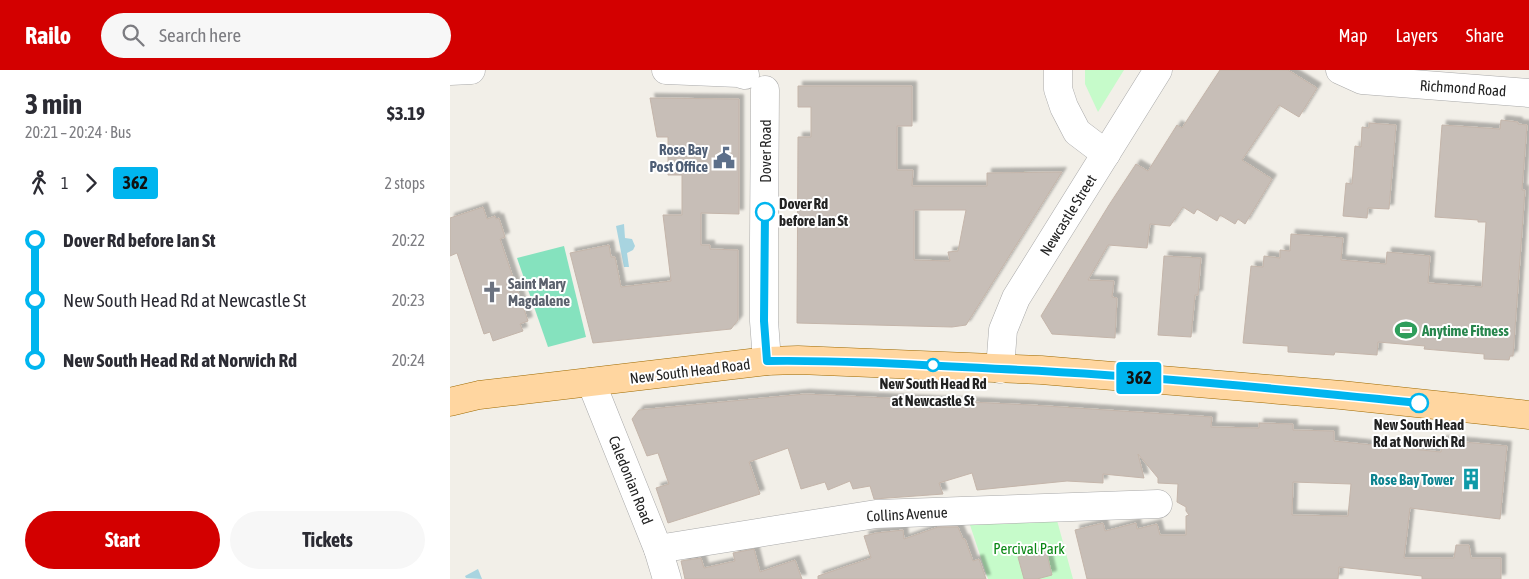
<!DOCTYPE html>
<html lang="en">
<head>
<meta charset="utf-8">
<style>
	:root { --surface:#fff; --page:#f7f7f7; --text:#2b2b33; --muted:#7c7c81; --accent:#d30000 }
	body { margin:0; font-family:"Asap Condensed",sans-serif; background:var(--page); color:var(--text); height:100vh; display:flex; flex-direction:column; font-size:19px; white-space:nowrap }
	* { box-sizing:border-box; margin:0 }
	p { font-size:16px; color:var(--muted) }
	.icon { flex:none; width:28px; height:28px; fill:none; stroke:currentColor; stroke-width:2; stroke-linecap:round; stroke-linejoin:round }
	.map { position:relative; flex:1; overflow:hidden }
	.side { display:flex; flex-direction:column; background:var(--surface); width:450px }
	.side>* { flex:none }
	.badge { padding:0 10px; border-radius:4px; font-size:18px; line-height:32px }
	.map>.badge { position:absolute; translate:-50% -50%; box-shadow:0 0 0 2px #fff }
	.legs { display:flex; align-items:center; gap:8px; height:55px; padding:0 25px; font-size:16px }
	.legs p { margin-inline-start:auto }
	.head { display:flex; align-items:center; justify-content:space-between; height:85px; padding:0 25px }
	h1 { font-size:28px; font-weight:700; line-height:38px }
	.button { display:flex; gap:10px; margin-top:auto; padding:10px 25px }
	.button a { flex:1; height:58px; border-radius:30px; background:var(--accent); color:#fff; font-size:20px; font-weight:700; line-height:58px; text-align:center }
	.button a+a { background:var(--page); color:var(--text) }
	ul { padding:0 25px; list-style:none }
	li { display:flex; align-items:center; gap:18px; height:60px; font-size:19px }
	li i { display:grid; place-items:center; width:8px; height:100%; margin:0 6px; background:currentColor }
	li i::after { content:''; width:12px; height:12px; margin:-6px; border:4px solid; border-radius:50%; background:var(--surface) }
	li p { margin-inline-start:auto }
	li:first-child i { background:linear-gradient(#0000 50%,currentColor 0) }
	li:last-child i { background:linear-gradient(currentColor 50%,#0000 0) }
	header { display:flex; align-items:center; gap:30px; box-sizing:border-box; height:70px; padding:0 25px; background:var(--accent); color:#fff }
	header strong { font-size:24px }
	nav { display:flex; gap:28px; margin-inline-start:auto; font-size:18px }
	.search { width:350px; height:45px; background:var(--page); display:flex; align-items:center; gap:12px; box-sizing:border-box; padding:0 18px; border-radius:28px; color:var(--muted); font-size:19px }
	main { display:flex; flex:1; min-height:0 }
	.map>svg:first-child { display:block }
	.park { fill:#c6fbca }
	.pitch { fill:#85e2be }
	.water { fill:#a8d4e0 }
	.building { fill:#c7beb7; stroke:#c4b5aa; fill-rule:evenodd; filter:url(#shadow) }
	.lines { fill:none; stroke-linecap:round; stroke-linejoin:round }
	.minor-casing { stroke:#a9a9a9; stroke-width:29 }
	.major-casing { stroke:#9f6a00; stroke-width:29 }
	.minor { stroke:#fff; stroke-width:28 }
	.major { stroke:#ffd6a0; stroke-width:28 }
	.line-1-casing { stroke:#fff; stroke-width:11 }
	.line-1 { stroke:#00b5ef; stroke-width:8 }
	.stop-1-dot { fill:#fff; stroke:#00b5ef; stroke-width:2.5 }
	.labels { text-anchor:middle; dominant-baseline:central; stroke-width:4; stroke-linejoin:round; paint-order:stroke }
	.street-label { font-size:15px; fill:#222; stroke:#fff }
	.service-label { font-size:15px; font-weight:bold; fill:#4e5e75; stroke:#fff; text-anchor:end }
	.stop-label { font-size:15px; font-weight:bold; fill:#222; stroke:#fff }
	.worship-label { font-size:15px; font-weight:bold; fill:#5b616d; stroke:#fff; text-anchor:start }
	.leisure-label { font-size:15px; font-weight:bold; fill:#27864d; stroke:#fff; text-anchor:start }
	.culture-label { font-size:15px; font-weight:bold; fill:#0d838f; stroke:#fff; text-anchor:end }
	.park-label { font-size:15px; fill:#088713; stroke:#fff }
</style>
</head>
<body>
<header>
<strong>Railo</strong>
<div class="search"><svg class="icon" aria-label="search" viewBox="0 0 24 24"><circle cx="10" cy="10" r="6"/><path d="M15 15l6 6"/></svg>Search here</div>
<nav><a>Map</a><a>Layers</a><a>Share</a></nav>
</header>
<main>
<section class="side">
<div class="head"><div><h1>3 min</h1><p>20:21 – 20:24 · Bus</p></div><b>$3.19</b></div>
<div class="legs"><svg class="icon" aria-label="walk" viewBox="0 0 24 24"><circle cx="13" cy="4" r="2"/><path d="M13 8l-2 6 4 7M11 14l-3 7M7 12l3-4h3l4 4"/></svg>1<svg class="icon" aria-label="forward" viewBox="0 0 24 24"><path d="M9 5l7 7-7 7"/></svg><b class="badge" style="background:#00b5ef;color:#111">362</b><p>2 stops</p></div>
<ul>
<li><i style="color:#00b5ef"></i><b>Dover Rd before Ian St</b><p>20:22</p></li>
<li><i style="color:#00b5ef"></i><span>New South Head Rd at Newcastle St</span><p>20:23</p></li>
<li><i style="color:#00b5ef"></i><b>New South Head Rd at Norwich Rd</b><p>20:24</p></li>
</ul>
<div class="button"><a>Start</a><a>Tickets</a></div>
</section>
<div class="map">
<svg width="1079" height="509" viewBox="0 0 1079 509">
	<defs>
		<filter id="shadow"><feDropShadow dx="4.5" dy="-4.5" stdDeviation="1" flood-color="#0004"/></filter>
	</defs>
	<rect width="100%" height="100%" fill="#f2efe8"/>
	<!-- park -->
	<g class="park">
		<path d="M635,0H674L648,42L635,14Z"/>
		<path d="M605,443L623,509H538L519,452Z"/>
	</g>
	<!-- pitch -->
	<path class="pitch" d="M114,176L136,267L98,277L67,188Z"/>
	<!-- water -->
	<g class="water">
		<path d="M174,154L175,168L182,169L185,176L183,180L177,183L179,197H174L166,156Z"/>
		<path d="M28,499L32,509L16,508L15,506Z"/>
	</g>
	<!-- building -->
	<g class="building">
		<path d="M770,0H838L867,18L849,47L829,35L792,90L822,109L795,154L788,149L785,154L770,145L767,151L747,139L744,144L733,137L720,156L700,154L697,178L658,175L638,210L664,211L662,227L667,228L665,268L602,264L591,246L659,135L686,94L698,101L727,55L732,58Z"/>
		<path d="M348,16H462V56H447V100H463L462,116H537V103L612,102L516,255L502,257L347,253L348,67H361V37H348ZM464,140H516L508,181L498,182L500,191L464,190Z"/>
		<path d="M200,28L289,29V144L251,143V175H260V179L288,180V250L281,259L143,273L120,183L159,175L161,187H165L171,217L221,211L213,145H232V105H218V67H207Z"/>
		<path d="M1051,50L1068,52V54L1077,55L1072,120H1075L1066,245L1063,286H1060L1059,290L1034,289V284L974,279L975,276L928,272L927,285L885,282L884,285L838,282V276L793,273L801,196L813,197L814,186L830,188V180L840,181L841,164L893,168L891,190L936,194L937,182L980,186L978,213L1032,217L1036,152H1028V150L985,147L992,55L1050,59Z"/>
		<path d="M919,53L946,55L939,139L918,138L917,148L893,146L896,113L902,114L905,76L911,77L912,57L919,58Z"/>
		<path d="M33,137L37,149L45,146L46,149L49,148L55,167L50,169L78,251L70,254L73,261L43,271L40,262L34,264L7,183L0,186V148Z"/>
		<path d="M714,186L751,188L748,225H745L741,267L708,265Z"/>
		<path d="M355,324L581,335L762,347L761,357L809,358V353L843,354V360L884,361V371L991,382L992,370L1057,376L1050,449L960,438L954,488H1004L1006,475H1019L1021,488H1051V509H972V506L889,497L888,509H637L625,460L653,453L655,461L686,453L687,459L707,454L710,465H736V446L739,445L736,441V437L727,432L728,414L708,413V408L688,384L694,408L653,404V413L617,411L527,420L522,403L489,413L493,424L424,429L420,416L403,419L400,411L378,420L375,412L351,419L338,378L299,392L310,424L218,453L206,418L219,414L208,383L197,386L182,349L189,340ZM843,412L901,414L898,446L842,445Z"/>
		<path d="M488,457H508L513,469H515L523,491L529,489L536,509H368V506L421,488L414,466L426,463L453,460L454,469Z"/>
		<path d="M304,479L310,502L345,490L352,509H235L231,491L251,488L254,498L285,491L283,483Z"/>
		<path d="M596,480L602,505L587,509H574L568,487Z"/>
	</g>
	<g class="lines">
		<!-- minor casing -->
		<g class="minor-casing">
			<g id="minor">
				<path d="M216,0L288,3L295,5"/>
				<path d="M608,0V19L614,37L627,62L656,84"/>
				<path d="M890,0L912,10L1079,23"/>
				<path d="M0,1L21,0"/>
				<path d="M315,20L314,170V251L317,291"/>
				<path d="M550,299L553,260L566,228L708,0"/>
				<path d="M141,312L208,479L217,509"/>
				<path d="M208,479L426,444L708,434"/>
			</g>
		</g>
		<!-- major casing -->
		<g class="major-casing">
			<path id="major" d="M0,332L29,325L64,321L317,291L348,290L591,300L891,325L1079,345"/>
		</g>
		<!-- minor -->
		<use href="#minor" class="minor"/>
		<!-- major -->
		<use href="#major" class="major"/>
	</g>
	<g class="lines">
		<!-- line-1 casing -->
		<g class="line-1-casing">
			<path id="line-1" d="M315,142L314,251L317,291C395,290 473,295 551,299C690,305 830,319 969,333"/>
		</g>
		<!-- line-1 -->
		<use href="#line-1" class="line-1"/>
	</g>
	<!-- icons -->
	<defs>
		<g id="civic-bare" transform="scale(1.725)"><path d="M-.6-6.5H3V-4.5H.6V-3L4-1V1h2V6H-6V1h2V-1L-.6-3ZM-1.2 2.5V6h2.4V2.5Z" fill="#5c6f8a" stroke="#fff" stroke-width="2.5" paint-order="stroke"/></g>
		<g id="church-bare" transform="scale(1.725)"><path d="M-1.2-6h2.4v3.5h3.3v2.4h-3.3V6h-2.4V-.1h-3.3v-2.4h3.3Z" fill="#6b7280" stroke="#fff" stroke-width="2.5" paint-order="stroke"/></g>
		<g id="stadium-bare" transform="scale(1.725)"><path d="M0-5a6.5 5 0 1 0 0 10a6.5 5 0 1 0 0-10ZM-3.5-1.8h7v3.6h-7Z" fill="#2e9e5b" stroke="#fff" stroke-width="2.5" paint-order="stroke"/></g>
		<g id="building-bare" transform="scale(1.725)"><path d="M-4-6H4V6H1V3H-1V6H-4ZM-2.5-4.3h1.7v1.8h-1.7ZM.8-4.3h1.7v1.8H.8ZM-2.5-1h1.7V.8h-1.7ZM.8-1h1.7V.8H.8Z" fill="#0f9aa8" stroke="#fff" stroke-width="2.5" paint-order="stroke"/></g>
	</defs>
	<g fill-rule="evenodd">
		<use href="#civic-bare" x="274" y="88"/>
		<use href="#church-bare" x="42" y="222"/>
		<use href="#stadium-bare" x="956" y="260"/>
		<use href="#building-bare" x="1021" y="409"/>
	</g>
	<!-- markers -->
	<g class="stop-1-dot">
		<circle cx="315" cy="142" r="9"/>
		<circle cx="483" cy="295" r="6"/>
		<circle cx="969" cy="333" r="9"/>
	</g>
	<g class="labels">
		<!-- street labels -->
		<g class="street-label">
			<text transform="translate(1013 18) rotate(4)">Richmond Road</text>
			<text transform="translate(315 81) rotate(-90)">Dover Road</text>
			<text transform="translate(618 145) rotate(-58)">Newcastle Street</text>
			<text transform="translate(240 301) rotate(-7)">New South Head Road</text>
			<text transform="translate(181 410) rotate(68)">Caledonian Road</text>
			<text transform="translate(457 444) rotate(-3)">Collins Avenue</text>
		</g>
		<!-- service labels -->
		<g class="service-label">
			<text x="258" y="79">Rose Bay<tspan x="258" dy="17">Post Office</tspan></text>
		</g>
		<!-- stop labels -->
		<g class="stop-label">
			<text x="329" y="133" text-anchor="start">Dover Rd<tspan x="329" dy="17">before Ian St</tspan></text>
			<text x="483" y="313">New South Head Rd<tspan x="483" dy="17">at Newcastle St</tspan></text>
			<text x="969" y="354">New South Head<tspan x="969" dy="17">Rd at Norwich Rd</tspan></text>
		</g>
		<!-- worship labels -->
		<g class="worship-label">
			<text x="58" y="213">Saint Mary<tspan x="58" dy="17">Magdalene</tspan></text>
		</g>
		<!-- leisure labels -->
		<g class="leisure-label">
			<text x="972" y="260">Anytime Fitness</text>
		</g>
		<!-- culture labels -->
		<g class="culture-label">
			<text x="1004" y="409">Rose Bay Tower</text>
		</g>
		<!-- park labels -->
		<g class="park-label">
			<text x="579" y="478">Percival Park</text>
		</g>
	</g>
</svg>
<b class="badge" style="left:689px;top:308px;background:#00b5ef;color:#111">362</b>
</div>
</main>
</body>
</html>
